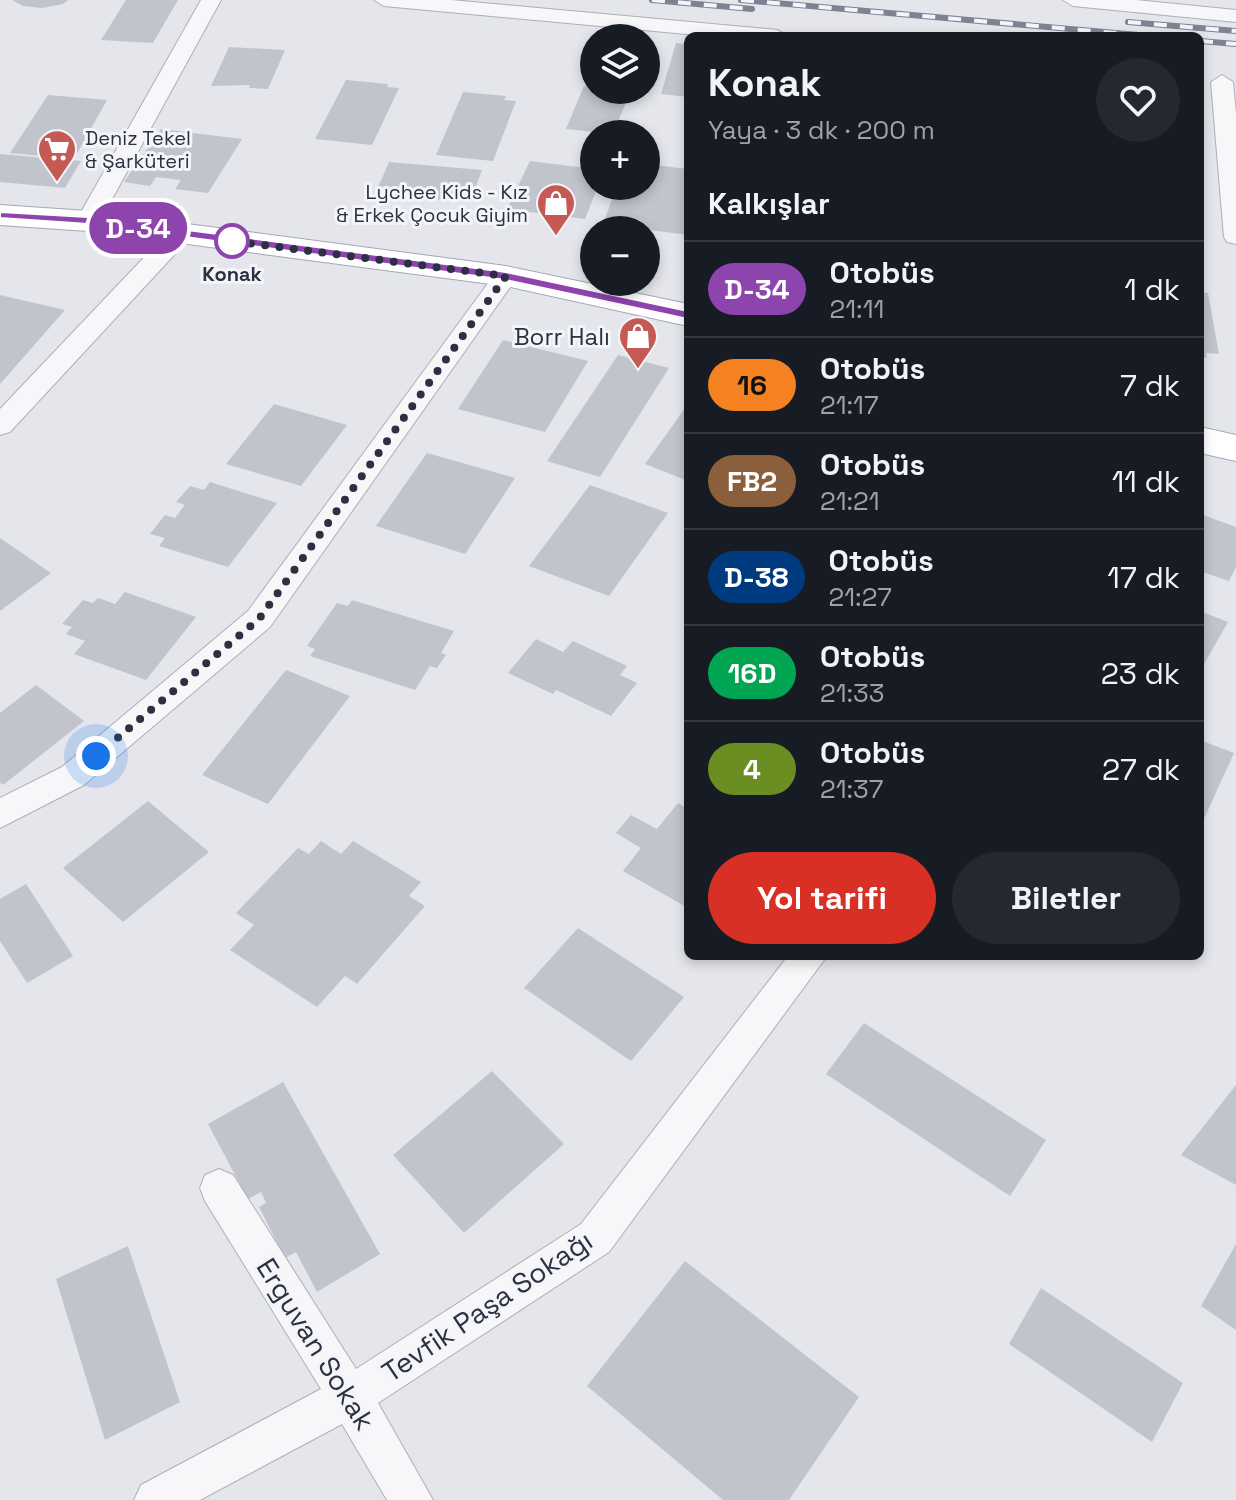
<!DOCTYPE html>
<html lang="tr">
<head>
<meta charset="utf-8">
<style>
	:root { --surface:#171b24; --page:#242831; --text:#f1f3f6; --muted:#9ea1a6; --line:#363941; --accent:#d93025 }
	body { margin:0; font-family:"Space Grotesk",sans-serif; background:var(--page); color:var(--text); height:100vh; display:flex; flex-direction:column; font-size:30px; white-space:nowrap }
	* { box-sizing:border-box; margin:0 }
	p { font-size:26px; color:var(--muted) }
	.icon { flex:none; width:44px; height:44px; fill:none; stroke:currentColor; stroke-width:2; stroke-linecap:round; stroke-linejoin:round }
	.map { position:relative; flex:1; overflow:hidden }
	.panel { position:absolute; left:684px; top:32px; width:520px; height:928px; display:flex; flex-direction:column; background:var(--surface); border-radius:12px; box-shadow:0 4px 12px #0003 }
	.panel>* { flex:none }
	.badge { padding:0 16px; border-radius:26px; font-size:28px; line-height:52px }
	.controls { position:absolute; left:580px; top:24px; display:grid; gap:16px }
	.controls a { display:grid; place-items:center; width:80px; height:80px; border-radius:50%; background:var(--surface); box-shadow:0 4px 12px #0003; font-size:40px }
	.you { position:absolute; width:40px; height:40px; margin:-20px; border:6px solid #fff; border-radius:50%; background:#1a73e8; box-shadow:0 0 0 12px #1a73e833 }
	.map>.badge { position:absolute; translate:-50% -50%; box-shadow:0 0 0 4px #fff }
	h2 { padding:0 24px; font-size:30px; line-height:72px }
	.round { display:grid; place-items:center; flex:none; width:84px; height:84px; border-radius:42px; background:var(--page) }
	.summary { display:flex; align-items:center; justify-content:space-between; height:136px; padding:0 24px }
	h1 { font-size:38px; font-weight:600; line-height:60px }
	.primary-button { display:flex; gap:16px; margin-top:auto; padding:16px 24px }
	.primary-button a { flex:1; height:92px; border-radius:48px; background:var(--accent); color:#fff; font-size:32px; font-weight:600; line-height:92px; text-align:center }
	.primary-button a+a { background:var(--page); color:var(--text) }
	ul { padding:0; list-style:none }
	li { display:flex; align-items:center; gap:24px; height:96px; padding:0 24px; border-top:2px solid var(--line) }
	li div { flex:1 }
	li b { display:block; font-size:30px }
	li em { font-style:normal }
	li .badge { min-width:88px; font-weight:700; text-align:center }
	.map>svg:first-child { display:block }
	.building { fill:#c2c4cd }
	.lines { fill:none; stroke-linecap:round; stroke-linejoin:round }
	.minor-casing { stroke:#adafb8; stroke-width:2 }
	.primary-casing { stroke:#a4a8b6; stroke-width:2 }
	.minor { fill:#f7f7f9; fill-rule:evenodd }
	.primary { fill:#fff; fill-rule:evenodd }
	.rail-casing { stroke:#7f8294; stroke-width:6 }
	.rail { stroke:#f4f5f8; stroke-width:4; stroke-dasharray:13; stroke-linecap:butt }
	.line { fill:#8e44ad; stroke:#fff; stroke-width:2 }
	.walk { stroke:#2d3042; stroke-width:8; stroke-dasharray:0 14.4 }
	.stop-dot { fill:#fff; stroke:#8e44ad; stroke-width:4 }
	.labels { text-anchor:middle; dominant-baseline:central; stroke-width:6; stroke-linejoin:round; paint-order:stroke }
	.far-poi-label { font-size:20px; fill:#2d3042; stroke:#f4f5f8; text-anchor:start }
	.far-stop-label { font-size:20px; font-weight:bold; fill:#2d3042; stroke:#f4f5f8 }
	.poi-label { font-size:24px; fill:#2d3042; stroke:#f4f5f8; text-anchor:end }
	.near-street-label { font-size:28px; fill:#2d3042; stroke:#f4f5f8 }
</style>
</head>
<body>
<div class="map">
<svg width="1236" height="1500" viewBox="0 0 1236 1500">
	<rect width="100%" height="100%" fill="#e4e6eb"/>
	<!-- building -->
	<g class="building">
		<path d="M12,0H68L63,4L42,8L23,6Z"/>
		<path d="M126,0H178L153,43L101,40Z"/>
		<path d="M676,43L688,44V97L661,94Z"/>
		<path d="M229,47L285,50L268,89L249,88L250,85L211,86Z"/>
		<path d="M346,80L388,84L387,87L399,88L372,145L315,139Z"/>
		<path d="M584,86L594,90H631L613,134L566,129Z"/>
		<path d="M463,92L506,96L504,100L516,101L493,161L436,155Z"/>
		<path d="M48,95L107,100L74,159L10,153Z"/>
		<path d="M161,129L242,139L208,193L175,189L181,180L156,177L150,186L124,182Z"/>
		<path d="M0,154L81,161L65,188L0,182Z"/>
		<path d="M530,161L594,169V186H598L585,219L507,209Z"/>
		<path d="M389,162L482,170L470,202L375,194Z"/>
		<path d="M646,164L688,169V235L603,224L617,186H646Z"/>
		<path d="M1200,292L1208,293L1219,354L1206,353L1207,358L1200,357Z"/>
		<path d="M0,295L65,310L0,384Z"/>
		<path d="M503,340L588,361L545,432L458,409Z"/>
		<path d="M618,355L669,368L600,477L547,461Z"/>
		<path d="M274,404L347,425L301,486L226,464Z"/>
		<path d="M688,404V481L645,464Z"/>
		<path d="M427,453L515,478L465,554L376,526Z"/>
		<path d="M210,482L277,503L228,567L159,546L165,538L150,534L165,515L175,518L185,505L176,502L190,486L204,490Z"/>
		<path d="M590,485L668,513L609,596L529,566Z"/>
		<path d="M1200,514L1236,527V567L1229,581L1200,571Z"/>
		<path d="M0,538L51,573L0,611Z"/>
		<path d="M125,592L196,617L146,680L74,654L85,641L66,634L72,627L62,624L83,600L93,603L98,598L115,604Z"/>
		<path d="M352,600L454,631L441,653L446,655L437,668L430,666L415,690L310,656L315,649L307,646L337,603L348,606Z"/>
		<path d="M1200,611L1228,622L1200,671Z"/>
		<path d="M536,639L563,652L573,641L627,666L620,675L637,683L611,716L556,690L553,694L508,673Z"/>
		<path d="M286,670L350,696L268,804L202,775Z"/>
		<path d="M36,685L84,721L3,785L0,782V713Z"/>
		<path d="M1200,740L1234,753L1203,821L1200,820Z"/>
		<path d="M148,801L209,852L123,922L63,868Z"/>
		<path d="M678,803L688,809V908L623,871L641,848L616,833L631,815L657,829Z"/>
		<path d="M321,841L341,854L353,841L421,882L409,896L425,906L357,984L345,976L317,1007L230,950L254,925L236,913L298,848L309,854Z"/>
		<path d="M26,884L73,956L27,983L0,941V899Z"/>
		<path d="M578,928L684,997L631,1061L524,988Z"/>
		<path d="M864,1023L1046,1140L1010,1196L826,1074Z"/>
		<path d="M492,1071L564,1144L464,1233L393,1155Z"/>
		<path d="M283,1082L380,1254L317,1292L296,1252L285,1258L259,1207L266,1203L261,1192L248,1199L208,1124Z"/>
		<path d="M1236,1085V1185L1181,1155Z"/>
		<path d="M1236,1244V1330L1201,1306Z"/>
		<path d="M128,1246L180,1402L105,1440L56,1279Z"/>
		<path d="M685,1261L859,1397L789,1500H723L587,1386Z"/>
		<path d="M1041,1288L1183,1383L1152,1442L1009,1344Z"/>
	</g>
	<g class="lines">
		<!-- minor casing -->
		<g class="minor-casing">
			<g id="minor">
				<path d="M201,0H221L100,221L96,226H80L76,221Z"/>
				<path d="M374,0H451L777,30L788,36H708L384,6Z"/>
				<path d="M1063,0H1136L1236,10V22L1073,6Z"/>
				<path d="M1222,75L1233,82L1236,114V244L1227,242L1224,237L1211,82Z"/>
				<path d="M180,227L189,229L192,234L189,239L10,432L0,435V409L171,229Z"/>
				<path d="M506,268L515,271L518,276L270,627L84,785L0,828V798L62,767L248,611L497,271Z"/>
				<path d="M788,956H827L609,1252L378,1403L433,1500H387L342,1424L200,1500H134L141,1485L321,1389L205,1201L200,1188L205,1175L219,1169L233,1175L356,1369L581,1224Z"/>
			</g>
		</g>
		<!-- primary casing -->
		<g class="primary-casing">
			<g id="primary">
				<path d="M0,205L88,211L506,266L688,304V326L506,286L88,231L0,225Z"/>
				<path d="M1200,427L1236,435V461L1200,453Z"/>
			</g>
		</g>
		<!-- minor -->
		<use href="#minor" class="minor"/>
		<!-- primary -->
		<use href="#primary" class="primary"/>
		<!-- rail casing -->
		<g class="rail-casing">
			<g id="rail">
				<path d="M652,0L752,9"/>
				<path d="M741,0L1150,36"/>
				<path d="M1128,22L1236,31"/>
				<path d="M1200,41L1236,44"/>
			</g>
		</g>
		<!-- rail -->
		<use href="#rail" class="rail"/>
	</g>
	<!-- line -->
	<path class="line" d="M0,212L88,217L506,272L688,311L694,315L688,319L506,280L88,224L0,218Z"/>
	<g class="lines">
		<!-- walk -->
		<path class="walk" d="M96,756L259,619L506,276L232,241"/>
	</g>
	<!-- icons -->
	<defs>
		<g id="supermarket-pin" transform="scale(2)"><path d="M0 17L-7.5 6A9.5 9.5 0 1 1 7.5 6Z" fill="#c55a54" stroke="#f4f5f8"/><path d="M-6-5.5h2.5l.6 2H6L4.5 2H-2.5L-4.4-4H-6ZM-1.5 3.2a1.3 1.3 0 1 0 .1 0ZM3 3.2a1.3 1.3 0 1 0 .1 0Z" fill="#fff"/></g>
		<g id="shop-pin" transform="scale(2)"><path d="M0 17L-7.5 6A9.5 9.5 0 1 1 7.5 6Z" fill="#c55a54" stroke="#f4f5f8"/><path d="M-5-2.5h2.3a2.7 3.5 0 0 1 5.4 0H5L5.5 6h-11ZM-1.5-2.5h3a1.5 2.3 0 0 0-3 0Z" fill="#fff"/></g>
	</defs>
	<g fill-rule="evenodd">
		<use href="#supermarket-pin" x="57" y="149"/>
		<use href="#shop-pin" x="556" y="203"/>
		<use href="#shop-pin" x="638" y="336"/>
	</g>
	<!-- markers -->
	<circle class="stop-dot" cx="232" cy="241" r="16"/>
	<g class="labels">
		<!-- far-poi labels -->
		<g class="far-poi-label">
			<text x="85" y="138">Deniz Tekel<tspan x="85" dy="23">&amp; Şarküteri</tspan></text>
			<text x="528" y="192" text-anchor="end">Lychee Kids - Kız<tspan x="528" dy="23">&amp; Erkek Çocuk Giyim</tspan></text>
		</g>
		<!-- far-stop labels -->
		<g class="far-stop-label">
			<text x="232" y="274">Konak</text>
		</g>
		<!-- poi labels -->
		<g class="poi-label">
			<text x="610" y="336">Borr Halı</text>
		</g>
		<!-- near-street labels -->
		<g class="near-street-label">
			<text transform="translate(487 1306) rotate(-34)">Tevfik Paşa Sokağı</text>
			<text transform="translate(316 1344) rotate(58)">Erguvan Sokak</text>
		</g>
	</g>
</svg>
<div class="controls">
<a><svg class="icon" aria-label="layers" viewBox="0 0 24 24"><path d="M12 4l9 5-9 5-9-5zM3 14l9 5 9-5"/></svg></a>
<a>+</a>
<a>−</a>
</div>
<div class="you" style="left:96px;top:756px"></div>
<b class="badge" style="left:138px;top:228px;background:#8e44ad;color:#fff">D-34</b>
<section class="panel">
<div class="summary"><div><h1>Konak</h1><p>Yaya · 3 dk · 200 m</p></div><a class="round"><svg class="icon" aria-label="heart" viewBox="0 0 24 24"><path d="M12 20l-8-8c-3-5 5-10 8-4 3-6 11-1 8 4z"/></svg></a></div>
<h2>Kalkışlar</h2>
<ul>
<li><span class="badge" style="background:#8e44ad;color:#fff">D-34</span><div><b>Otobüs</b><p>21:11</p></div><em>1 dk</em></li>
<li><span class="badge" style="background:#f58220;color:#111">16</span><div><b>Otobüs</b><p>21:17</p></div><em>7 dk</em></li>
<li><span class="badge" style="background:#8b5e3c;color:#fff">FB2</span><div><b>Otobüs</b><p>21:21</p></div><em>11 dk</em></li>
<li><span class="badge" style="background:#003b80;color:#fff">D-38</span><div><b>Otobüs</b><p>21:27</p></div><em>17 dk</em></li>
<li><span class="badge" style="background:#00a651;color:#fff">16D</span><div><b>Otobüs</b><p>21:33</p></div><em>23 dk</em></li>
<li><span class="badge" style="background:#6b8e23;color:#fff">4</span><div><b>Otobüs</b><p>21:37</p></div><em>27 dk</em></li>
</ul>
<div class="primary-button"><a>Yol tarifi</a><a>Biletler</a></div>
</section>
</div>
</body>
</html>
